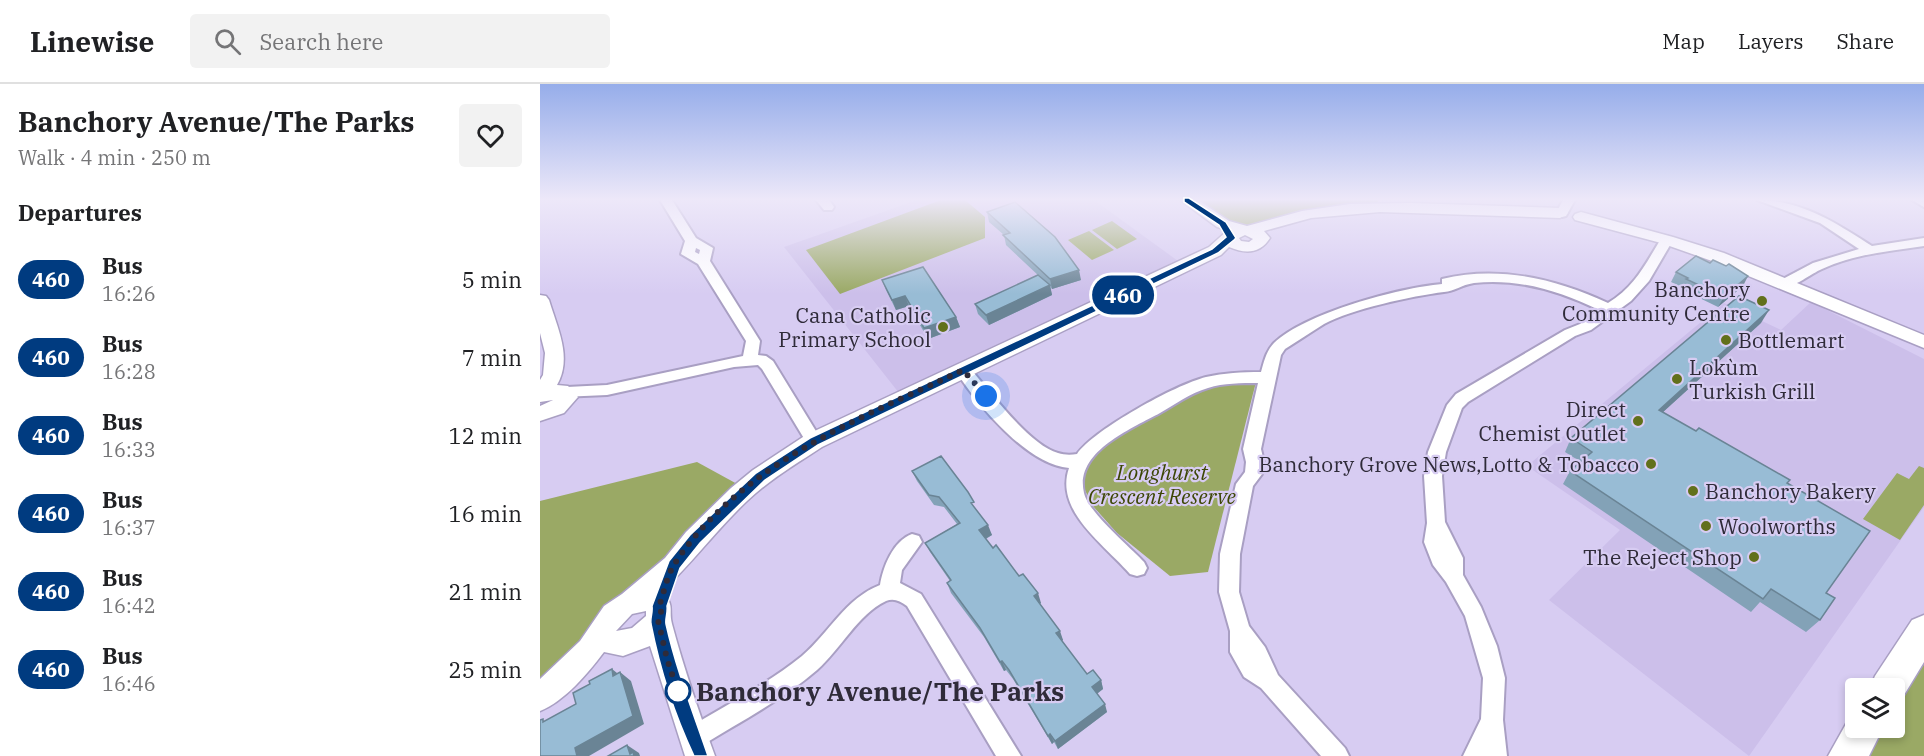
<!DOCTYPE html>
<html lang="en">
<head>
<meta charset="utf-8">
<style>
	:root { --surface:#fff; --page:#f2f2f2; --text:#202124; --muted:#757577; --line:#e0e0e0 }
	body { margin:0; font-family:"IBM Plex Serif",serif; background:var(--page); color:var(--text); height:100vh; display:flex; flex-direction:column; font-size:22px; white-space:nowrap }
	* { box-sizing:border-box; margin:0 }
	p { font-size:20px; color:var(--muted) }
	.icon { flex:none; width:33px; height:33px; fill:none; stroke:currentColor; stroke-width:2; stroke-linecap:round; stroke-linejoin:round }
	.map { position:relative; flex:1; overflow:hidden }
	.sheet { display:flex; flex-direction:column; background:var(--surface); width:540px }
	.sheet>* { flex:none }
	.badge { padding:0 12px; border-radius:20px; font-size:21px; line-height:39px }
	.buttons { position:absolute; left:1305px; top:594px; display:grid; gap:12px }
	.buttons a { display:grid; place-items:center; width:60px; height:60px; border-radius:6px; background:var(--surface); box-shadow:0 3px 9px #0003; font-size:30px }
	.you { position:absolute; width:30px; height:30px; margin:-15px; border:4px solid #fff; border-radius:50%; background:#1a73e8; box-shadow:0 0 0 9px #1a73e833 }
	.map>.badge { position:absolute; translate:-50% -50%; box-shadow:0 0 0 3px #fff }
	h2 { padding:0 18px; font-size:22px; line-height:54px }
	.round { display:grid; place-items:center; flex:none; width:63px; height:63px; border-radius:6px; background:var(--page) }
	.summary { display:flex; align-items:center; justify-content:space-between; height:102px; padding:0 18px }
	h1 { font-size:28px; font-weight:700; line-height:45px }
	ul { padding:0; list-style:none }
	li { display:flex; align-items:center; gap:18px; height:78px; padding:0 18px }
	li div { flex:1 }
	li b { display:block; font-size:22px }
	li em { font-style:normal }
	li .badge { min-width:66px; font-weight:700; text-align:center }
	header { display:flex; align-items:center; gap:36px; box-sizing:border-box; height:84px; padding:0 30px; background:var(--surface); border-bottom:2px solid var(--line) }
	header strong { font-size:28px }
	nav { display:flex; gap:33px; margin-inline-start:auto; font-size:21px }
	.search { width:420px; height:54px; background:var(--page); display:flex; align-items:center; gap:15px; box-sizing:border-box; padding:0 21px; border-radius:6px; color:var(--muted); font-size:22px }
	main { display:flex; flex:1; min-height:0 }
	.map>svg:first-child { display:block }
	.built { fill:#ccbfea }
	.green { fill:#9aa965 }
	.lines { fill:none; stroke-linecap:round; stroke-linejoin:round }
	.minor-casing { stroke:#a99fc3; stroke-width:4 }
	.tertiary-casing { stroke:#a99fc3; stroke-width:3 }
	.trunk-casing { stroke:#a99fc3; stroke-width:3 }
	.minor { fill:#fff; fill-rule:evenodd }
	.tertiary { fill:#fff; fill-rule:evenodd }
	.trunk { fill:#fff; fill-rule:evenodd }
	.wall { fill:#83a2b7 }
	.shaded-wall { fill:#6a8495 }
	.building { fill:#98bcd5; stroke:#6a8495; stroke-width:1.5 }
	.line { fill:#003b80; stroke:#fff; stroke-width:1.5 }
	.walk { stroke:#2f2b39; stroke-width:6; stroke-dasharray:0 10.8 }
	.poi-dot { fill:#62701b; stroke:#d7ccf2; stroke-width:2 }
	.stop-dot { fill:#fff; stroke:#003b80; stroke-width:3 }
	.labels { text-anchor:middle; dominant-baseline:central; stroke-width:4.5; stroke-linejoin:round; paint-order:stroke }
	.poi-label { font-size:21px; fill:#2f2b39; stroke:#d7ccf2; text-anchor:end }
	.park-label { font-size:21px; font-style:italic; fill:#3c4604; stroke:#d7ccf2 }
	.near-stop-label { font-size:26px; font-weight:bold; fill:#2f2b39; stroke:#d7ccf2; text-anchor:start }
</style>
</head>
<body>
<header>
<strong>Linewise</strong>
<div class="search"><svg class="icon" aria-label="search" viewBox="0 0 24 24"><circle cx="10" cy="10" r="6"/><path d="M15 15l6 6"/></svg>Search here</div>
<nav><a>Map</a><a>Layers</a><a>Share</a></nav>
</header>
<main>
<section class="sheet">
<div class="summary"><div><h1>Banchory Avenue/The Parks</h1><p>Walk · 4 min · 250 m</p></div><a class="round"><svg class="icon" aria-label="heart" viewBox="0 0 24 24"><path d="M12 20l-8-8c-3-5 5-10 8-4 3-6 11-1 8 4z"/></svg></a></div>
<h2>Departures</h2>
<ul>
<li><span class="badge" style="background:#003b80;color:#fff">460</span><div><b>Bus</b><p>16:26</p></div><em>5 min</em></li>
<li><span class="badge" style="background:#003b80;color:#fff">460</span><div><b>Bus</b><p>16:28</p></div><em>7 min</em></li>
<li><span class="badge" style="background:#003b80;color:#fff">460</span><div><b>Bus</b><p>16:33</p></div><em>12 min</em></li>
<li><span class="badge" style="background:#003b80;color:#fff">460</span><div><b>Bus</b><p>16:37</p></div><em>16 min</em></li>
<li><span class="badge" style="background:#003b80;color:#fff">460</span><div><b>Bus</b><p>16:42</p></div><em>21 min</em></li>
<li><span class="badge" style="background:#003b80;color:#fff">460</span><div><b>Bus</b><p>16:46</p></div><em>25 min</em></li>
</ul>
</section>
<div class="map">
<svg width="1384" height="672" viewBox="0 0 1384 672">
	<rect width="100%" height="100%" fill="#d7ccf2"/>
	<!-- built -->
	<g class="built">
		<path d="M377,116H554L638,177L359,309L244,163Z"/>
		<path d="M1271,218L1384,275V423L1209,672L1009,516L1080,446L987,382L1184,219L1241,246Z"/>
	</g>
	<!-- green -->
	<g class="green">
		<path d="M401,116H425L445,133V154L300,210L266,166Z"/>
		<path d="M653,116H838V118L835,121L774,125L754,129L709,143L686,138Z"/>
		<path d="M572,137L597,155L577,165L552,146Z"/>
		<path d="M549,147L574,166L552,176L528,156Z"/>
		<path d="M716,298L668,488L630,492L577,449L552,421L544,404L545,384L554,368L573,353L661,304L682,299Z"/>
		<path d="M157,378L199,401L0,602V417Z"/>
		<path d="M1379,382L1384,384V421L1360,456L1323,435L1357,389L1369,395Z"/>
		<path d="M1384,573V672H1324L1342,644H1354L1355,622Z"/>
	</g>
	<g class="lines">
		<!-- minor casing -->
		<g class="minor-casing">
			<g id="minor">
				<path d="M120,116H132L156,154L173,164L170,177L220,257L218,271L226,272L233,277L282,357L280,361L274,363L268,361L222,285L218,281L194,283L67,311L21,313L19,309L21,305L27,303L67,301L203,272L206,257L158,180L141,170L145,157ZM156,164L160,166L159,170L155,168Z"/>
				<path d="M276,116H289L294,123L292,126H284Z"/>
				<path d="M1023,116H1035L1026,132L1022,133L1016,129Z"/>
				<path d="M1217,116C1262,116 1296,139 1332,162L1384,154V162C1350,167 1314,170 1282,185C1270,190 1252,206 1239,203L1237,200L1239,197L1273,179L1319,165L1280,139Z"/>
				<path d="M1372,116H1384V123Z"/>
				<path d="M1127,152L1133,156L1109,197L1091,217L1051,246L1035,252L928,318L922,324L906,368L902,392L905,438L923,474V491L941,523L957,562L965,594L963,636L967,672H923L941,635L943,594L925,532L906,498L893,481L884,458L887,439L884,392L888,368L907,321L916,310L1025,246L1040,240L1059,226C1020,207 978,194 934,199C921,201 915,207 904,208C872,212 812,225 784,240C771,248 758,257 745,265L741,271L721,365L724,378L722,390L713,402L700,470L699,508L709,542L725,563L738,591L805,664L809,672H781L721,604L704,593L690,568V547L679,508L680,470L696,400L705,388L706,378L703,365L718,299C701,299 684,299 668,304C650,309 636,320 620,329C591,345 534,368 544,409C548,428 590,463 604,478L607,484L604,490L597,492L590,490C565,461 514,427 529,384C487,381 437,320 415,286L423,281L428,282C449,306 489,361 518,369C524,371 531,371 537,370C555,345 635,301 666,293C684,289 702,288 721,288C724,278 726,267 734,259C766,229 858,204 902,200V195C959,181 1016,195 1068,219C1095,203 1106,179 1122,153Z"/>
				<path d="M372,450L379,452L382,458L362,486L360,499L381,510L481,672H456L367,522C360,517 354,514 346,517C317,531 301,565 277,586C242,616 200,638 161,662L153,666L145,662L141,654L145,646C184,622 226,601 262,572C289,549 306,514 340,501C343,483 353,457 372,450Z"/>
			</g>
		</g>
		<!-- tertiary casing -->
		<g class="tertiary-casing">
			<g id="tertiary">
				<path d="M640,116H658L689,137L707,142L762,127L810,120L870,119L1020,124L1028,129L1020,134L840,128L771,134L724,147L730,154C720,170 705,170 689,163L681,171L282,363C256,380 229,396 207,417C176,446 152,480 121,508C136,521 128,525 132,540C144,585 159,628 175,672H145L110,562L83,572L64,568C48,589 25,617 0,627V595L40,557L64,522L82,510L125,474L146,448L191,404L213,386L266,351L669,163L688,146L677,143ZM705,151L713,155L709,158L701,157L699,154ZM106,527V532L92,544L76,547L92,530Z"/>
				<path d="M1041,128L1133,153L1184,169L1384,251V264L1172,177L1121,159L1035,136L1033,133L1035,130Z"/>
				<path d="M0,211L6,212L9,216C17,243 33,274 17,301L28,302L38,313L24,329L0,337V322L13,316L0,318V296L3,291L5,269L0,249Z"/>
			</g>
		</g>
		<!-- trunk casing -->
		<g class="trunk-casing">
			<g id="trunk">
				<path d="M1384,531V578L1361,616L1354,619V604H1330L1335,592L1372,536Z"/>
				<path d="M1316,629V644H1343L1329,672H1288L1311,631Z"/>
			</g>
		</g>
		<!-- minor -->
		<use href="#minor" class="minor"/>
		<!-- tertiary -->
		<use href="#tertiary" class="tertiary"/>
		<!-- trunk -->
		<use href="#trunk" class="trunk"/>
	</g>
	<!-- wall -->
	<g class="wall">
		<path d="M447,128L541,196L512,205L510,202L512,211L449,241L438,230L435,220L500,193L466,161L464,151L449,138Z"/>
		<path d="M1136,188L1203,202L1178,223L1141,205L1142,203L1131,198Z"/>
		<path d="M342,196L416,233L420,243L388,255L369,222L356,226L346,206Z"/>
		<path d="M1221,239L1123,328L1247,400L1286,509L1280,536L1266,548L1220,518L1211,528L1023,400L1030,387L1041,378L1025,368L1031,354Z"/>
		<path d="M372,387L438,428L452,451L446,455L453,464L479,492L501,519L500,520L523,556L522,557L547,590L561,596L563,605L557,610L567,628L518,665L514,658L512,660L473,595L466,586L464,587L444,553L411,509L407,499L410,497L390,468L385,459L417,440L404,423L394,421L377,397Z"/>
	</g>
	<!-- shaded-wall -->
	<g class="shaded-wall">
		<path d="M539,186L541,196L512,205L510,195Z"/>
		<path d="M1208,192L1203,202L1178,223L1184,213Z"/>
		<path d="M510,201L512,211L449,241L446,231Z"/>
		<path d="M365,212L369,222L356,226L352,216Z"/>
		<path d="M1229,226L1221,239L1111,339L1119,326Z"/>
		<path d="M416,233L420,243L388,255L384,244Z"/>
		<path d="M448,441L452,451L443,456L439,446Z"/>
		<path d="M498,509L501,519L497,521L494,512Z"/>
		<path d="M520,547L523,556L519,558L516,549Z"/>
		<path d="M462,577L466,586L464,587L460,578Z"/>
		<path d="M72,585L82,593L80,588L91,597L104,640L49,672H37L35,664L73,592Z"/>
		<path d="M561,596L563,605L555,611L552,603Z"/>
		<path d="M565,620L567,628L518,665L515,657Z"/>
		<path d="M510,650L514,658L512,660L508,652Z"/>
		<path d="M87,661L99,669L100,672H92L90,670Z"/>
	</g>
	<!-- building -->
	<g class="building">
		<path d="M475,118L515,153L539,186L510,195L463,151L470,149L447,128Z"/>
		<path d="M1156,172L1170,179L1173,176L1186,182L1189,180L1208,192L1184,213L1146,195L1148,194L1136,188Z"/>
		<path d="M383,183L416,233L384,244L365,212L352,216L342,196Z"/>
		<path d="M498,191L510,201L446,231L435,220Z"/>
		<path d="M1199,212L1229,226L1119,326L1156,347L1159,344L1250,396L1247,399L1330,447L1286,509L1295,514L1280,536L1231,505L1223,515L1030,387L1052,368L1031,354Z"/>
		<path d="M401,372L428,408L434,418L431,419L448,441L439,446L453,464L456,461L479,492L483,490L498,509L494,512L520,547L516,549L547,590L553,586L561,596L552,603L565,620L515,657L510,650L508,652L469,586L462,577L460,578L440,544L407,499L411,496L385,459L420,439L399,413L389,411L372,387Z"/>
		<path d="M72,585L73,592L80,588L93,632L35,664L37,672H0V636L3,635V638L36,620L33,609L50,600L49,597Z"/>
		<path d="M87,661L90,670L93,668L94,672H68Z"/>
	</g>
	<!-- sky -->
	<linearGradient id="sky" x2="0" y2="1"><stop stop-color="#96adea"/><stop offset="0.55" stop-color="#ede8f9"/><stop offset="1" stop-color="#ede8f9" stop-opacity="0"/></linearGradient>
	<rect width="1384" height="210" fill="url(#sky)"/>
	<!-- line -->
	<path class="line" d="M644,114H649L686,138L696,154L694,156L678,169L278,361L225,396L160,459L140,484L127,522C128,529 125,534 126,540C136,585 153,628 168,672H154C136,634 120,586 111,540C110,533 113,529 112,522L129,477L150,451L216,389L270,354L672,165L686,153L679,141L644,118Z"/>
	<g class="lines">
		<!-- walk -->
		<path class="walk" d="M138,607L140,614L127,575L118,536L121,528L119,522C124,509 127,491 135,479C202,379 319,335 423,286L446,312"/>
	</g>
	<!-- markers -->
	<g class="poi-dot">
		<circle cx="1222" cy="217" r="6"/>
		<circle cx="403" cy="243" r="6"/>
		<circle cx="1186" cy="256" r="6"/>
		<circle cx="1137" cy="295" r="6"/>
		<circle cx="1098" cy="337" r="6"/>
		<circle cx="1111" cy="380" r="6"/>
		<circle cx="1153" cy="407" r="6"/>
		<circle cx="1166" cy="442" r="6"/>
		<circle cx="1214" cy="473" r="6"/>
	</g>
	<circle class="stop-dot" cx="138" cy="607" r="12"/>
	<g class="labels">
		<!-- poi labels -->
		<g class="poi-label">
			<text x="1210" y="205">Banchory<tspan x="1210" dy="24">Community Centre</tspan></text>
			<text x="391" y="231">Cana Catholic<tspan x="391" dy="24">Primary School</tspan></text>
			<text x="1198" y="256" text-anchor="start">Bottlemart</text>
			<text x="1149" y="283" text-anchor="start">Lokùm<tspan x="1149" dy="24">Turkish Grill</tspan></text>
			<text x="1086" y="325">Direct<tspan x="1086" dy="24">Chemist Outlet</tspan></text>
			<text x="1099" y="380">Banchory Grove News,Lotto &amp; Tobacco</text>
			<text x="1165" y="407" text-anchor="start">Banchory Bakery</text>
			<text x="1178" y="442" text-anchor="start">Woolworths</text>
			<text x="1202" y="473">The Reject Shop</text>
		</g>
		<!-- park labels -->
		<g class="park-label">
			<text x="622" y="388">Longhurst<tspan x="622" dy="24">Crescent Reserve</tspan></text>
		</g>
		<!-- near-stop labels -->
		<g class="near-stop-label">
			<text x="156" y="607">Banchory Avenue/The Parks</text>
		</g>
	</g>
</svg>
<div class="buttons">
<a><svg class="icon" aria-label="layers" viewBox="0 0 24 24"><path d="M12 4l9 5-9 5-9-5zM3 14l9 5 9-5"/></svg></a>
</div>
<div class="you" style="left:446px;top:312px"></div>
<b class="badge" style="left:583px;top:211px;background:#003b80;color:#fff">460</b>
</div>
</main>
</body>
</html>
